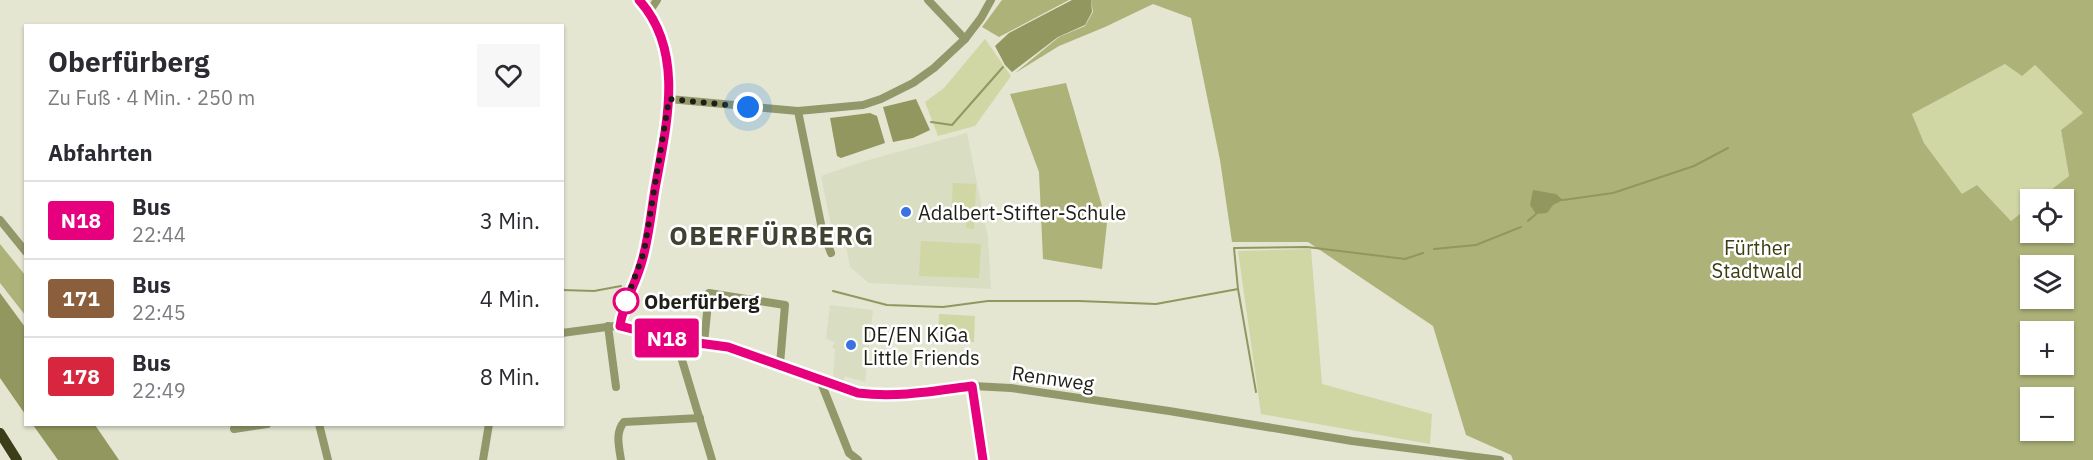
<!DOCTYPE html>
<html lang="de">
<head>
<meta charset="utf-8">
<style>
	:root { --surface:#fff; --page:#f7f7f7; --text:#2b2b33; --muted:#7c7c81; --line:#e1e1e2 }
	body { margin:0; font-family:"IBM Plex Sans",sans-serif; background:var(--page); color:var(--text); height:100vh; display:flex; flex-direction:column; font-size:22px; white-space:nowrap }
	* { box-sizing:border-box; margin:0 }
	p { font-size:20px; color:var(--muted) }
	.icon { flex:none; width:33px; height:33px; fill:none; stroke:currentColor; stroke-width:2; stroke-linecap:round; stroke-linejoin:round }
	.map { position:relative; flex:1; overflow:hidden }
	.details { position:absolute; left:24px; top:24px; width:540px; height:402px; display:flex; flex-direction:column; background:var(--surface); border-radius:0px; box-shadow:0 2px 4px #0004 }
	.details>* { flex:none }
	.badge { padding:0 12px; border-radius:4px; font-size:21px; line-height:39px }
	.tools { position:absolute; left:2020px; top:189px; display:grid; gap:12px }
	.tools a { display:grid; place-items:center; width:54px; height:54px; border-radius:0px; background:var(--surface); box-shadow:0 2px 4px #0004; font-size:30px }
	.you { position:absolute; width:30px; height:30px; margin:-15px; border:4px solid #fff; border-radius:50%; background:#1a73e8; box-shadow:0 0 0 9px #1a73e833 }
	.map>.badge { position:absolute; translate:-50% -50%; box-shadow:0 0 0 3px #fff }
	h2 { padding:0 24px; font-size:22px; line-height:54px }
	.round { display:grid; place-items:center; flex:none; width:63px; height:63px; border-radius:0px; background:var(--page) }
	.head { display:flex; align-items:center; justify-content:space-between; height:102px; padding:0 24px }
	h1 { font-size:28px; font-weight:700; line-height:45px }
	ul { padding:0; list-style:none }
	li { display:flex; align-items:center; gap:18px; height:78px; padding:0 24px; border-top:2px solid var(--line) }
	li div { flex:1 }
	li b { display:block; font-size:22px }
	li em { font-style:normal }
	li .badge { min-width:66px; font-weight:700; text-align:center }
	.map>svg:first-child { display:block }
	.built { fill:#d9ddc1 }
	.green { fill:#d1d6a5 }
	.forest { fill:#adb279; fill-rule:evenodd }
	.water { fill:#92975f }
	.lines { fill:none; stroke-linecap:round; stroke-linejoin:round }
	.stream { stroke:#92975f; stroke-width:2 }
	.minor { stroke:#93986b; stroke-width:8 }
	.highway { stroke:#3c3e1a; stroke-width:10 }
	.line-casing { stroke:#fff; stroke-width:14 }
	.line { stroke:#e6007e; stroke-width:9 }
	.walk { stroke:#1d1e16; stroke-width:6; stroke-dasharray:0 10.8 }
	.poi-dot { fill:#3b71e1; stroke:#fff; stroke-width:2 }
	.stop-dot { fill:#fff; stroke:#e6007e; stroke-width:3 }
	.labels { text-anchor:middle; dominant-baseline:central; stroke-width:5; stroke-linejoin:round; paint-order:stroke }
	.poi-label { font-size:20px; fill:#1d1e16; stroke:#fff; text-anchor:start }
	.park-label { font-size:20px; fill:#3c3e12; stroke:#fff }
	.stop-label { font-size:20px; font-weight:bold; fill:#1d1e16; stroke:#fff; text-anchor:start }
	.street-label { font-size:20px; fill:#1d1e16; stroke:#fff }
	.district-label { font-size:26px; font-weight:bold; letter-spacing:1.5px; fill:#3f4131; stroke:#fff }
</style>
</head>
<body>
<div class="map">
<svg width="2093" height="460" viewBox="0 0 2093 460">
	<rect width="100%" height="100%" fill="#e4e6d2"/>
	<!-- built -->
	<g class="built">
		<path d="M967,133L988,238L991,289L869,283L850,267L844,235L840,229L831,225L821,176L865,161Z"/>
		<path d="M830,305L873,310L865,382L845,376L843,382L833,378L835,349L832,347L835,343L826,338Z"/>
	</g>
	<!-- green -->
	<g class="green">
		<path d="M985,39L1011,76L975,126L938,136L925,102L944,88Z"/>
		<path d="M2005,64L2035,65L2083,113L2061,130L2069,176L2039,199L2031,200V205L2011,221L1977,185L1962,195L1924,143L1912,114Z"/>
		<path d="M953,183L976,184L974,229L966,228V216H951Z"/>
		<path d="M921,241L981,244L979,278L919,276Z"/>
		<path d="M1311,249L1322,384L1432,414L1430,444L1261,414L1238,251Z"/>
		<path d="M939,314L975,316L974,342L938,341Z"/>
	</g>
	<!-- forest -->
	<g class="forest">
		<path d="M1002,0H1069L999,37L982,27Z"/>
		<path d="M1091,0H2093V460H1513L1511,455L1466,435L1433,326L1308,242H1232L1220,160L1191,18L1153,4L1105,27L1059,46L1015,73L1059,37L1085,26L1093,12ZM2005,64L2022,76L2035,65L2083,113L2061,130L2069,176L2039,199L2064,200V232H2031V205L2011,221L1977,185L1962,194L1924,143L1912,114ZM2031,266H2064V298H2031ZM2031,332H2064V364H2031ZM2031,398H2064V430H2031Z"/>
		<path d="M1066,83L1107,223L1102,269L1043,259L1039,172L1010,94Z"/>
		<path d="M0,244L25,275V315L0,283Z"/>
	</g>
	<!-- water -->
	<g class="water">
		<path d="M1072,0H1091L1092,12L1085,25L1058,37L1012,72L1005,65L995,46L1009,33Z"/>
		<path d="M916,99L930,130L913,138L893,142L883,107Z"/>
		<path d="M870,113L877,116L885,143L841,158L837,156L830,118Z"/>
		<path d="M1533,190L1556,194L1563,200L1553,205L1547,213L1536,214L1530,205Z"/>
		<path d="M0,293L25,327V414L0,378Z"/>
		<path d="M33,425H95L119,460H58Z"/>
	</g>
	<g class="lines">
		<!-- stream -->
		<g class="stream">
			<path d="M931,122L952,125L1003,67"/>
			<path d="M1563,200L1613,193L1694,166L1728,148"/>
			<path d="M1528,221L1536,214"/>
			<path d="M1434,249L1476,245L1521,227"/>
			<path d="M1238,289L1256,392"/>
			<path d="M562,290L594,291L621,286"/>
			<path d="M833,291L887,305L943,307L988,301H1079L1156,304L1238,289L1234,248L1307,247L1405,259L1423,253"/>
		</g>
		<!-- minor -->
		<g class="minor">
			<path d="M928,0L965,39"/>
			<path d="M649,12L657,0"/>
			<path d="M669,99L798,111L863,105L881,99L913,83L934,68L965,39L981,18L991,0"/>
			<path d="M798,111L822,229L831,253"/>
			<path d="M0,220L26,252"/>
			<path d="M608,326L616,387"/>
			<path d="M620,326C623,303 636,283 642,261C649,238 651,213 655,189C666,127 686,53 639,0"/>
			<path d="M562,333L614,326L676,340L728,347L858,393L880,396L907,395L973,386L1011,388L1169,411L1352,441L1500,460"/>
			<path d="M676,340L712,460"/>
			<path d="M704,343L709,293L785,305L780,364"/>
			<path d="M820,380L849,453L858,460"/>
			<path d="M973,386L983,460"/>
			<path d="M319,424L328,460"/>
			<path d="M234,429L267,424"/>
			<path d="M483,460L489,424"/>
			<path d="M621,460C619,447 615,432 624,422L700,418"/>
		</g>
		<!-- highway -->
		<path class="highway" d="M0,433L17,460"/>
	</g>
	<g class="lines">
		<!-- line casing -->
		<g class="line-casing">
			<path id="line" d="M639,0C686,52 666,127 655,189C651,213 649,238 642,261C636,284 623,303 620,326L676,340L728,347L858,393C897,398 934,391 972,386L983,460"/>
		</g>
		<!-- line -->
		<use href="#line" class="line"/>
		<!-- walk -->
		<path class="walk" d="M626,301L625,304L644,252L669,99L748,107"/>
	</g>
	<!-- markers -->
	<g class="poi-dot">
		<circle cx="906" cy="212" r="6"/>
		<circle cx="851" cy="345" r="6"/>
	</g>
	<circle class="stop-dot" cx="626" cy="301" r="12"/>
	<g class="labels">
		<!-- poi labels -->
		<g class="poi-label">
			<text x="918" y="212">Adalbert-Stifter-Schule</text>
			<text x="863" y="334">DE/EN KiGa<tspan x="863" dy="23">Little Friends</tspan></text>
		</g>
		<!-- park labels -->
		<g class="park-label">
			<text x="1757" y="247">Fürther<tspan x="1757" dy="23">Stadtwald</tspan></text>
		</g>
		<!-- stop labels -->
		<g class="stop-label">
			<text x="644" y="301">Oberfürberg</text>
		</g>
		<!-- street labels -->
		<g class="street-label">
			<text transform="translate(1053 378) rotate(8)">Rennweg</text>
		</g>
		<!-- district labels -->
		<g class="district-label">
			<text x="772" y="235">OBERFÜRBERG</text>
		</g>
	</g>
</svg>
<div class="tools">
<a><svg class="icon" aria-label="locate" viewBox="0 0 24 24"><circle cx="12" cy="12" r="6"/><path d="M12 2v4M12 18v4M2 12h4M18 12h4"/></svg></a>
<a><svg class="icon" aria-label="layers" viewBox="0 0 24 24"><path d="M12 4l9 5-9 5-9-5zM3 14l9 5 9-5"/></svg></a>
<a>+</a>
<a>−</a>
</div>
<div class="you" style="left:748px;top:107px"></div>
<b class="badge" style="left:667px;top:338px;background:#e6007e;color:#fff">N18</b>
<section class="details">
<div class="head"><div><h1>Oberfürberg</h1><p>Zu Fuß · 4 Min. · 250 m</p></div><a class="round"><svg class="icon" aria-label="heart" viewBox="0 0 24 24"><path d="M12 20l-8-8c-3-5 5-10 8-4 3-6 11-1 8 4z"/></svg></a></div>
<h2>Abfahrten</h2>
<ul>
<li><span class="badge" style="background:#e6007e;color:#fff">N18</span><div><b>Bus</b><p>22:44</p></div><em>3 Min.</em></li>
<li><span class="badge" style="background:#8b5e3c;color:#fff">171</span><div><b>Bus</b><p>22:45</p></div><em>4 Min.</em></li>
<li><span class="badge" style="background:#d7263d;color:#fff">178</span><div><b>Bus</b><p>22:49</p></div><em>8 Min.</em></li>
</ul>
</section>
</div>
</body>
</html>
